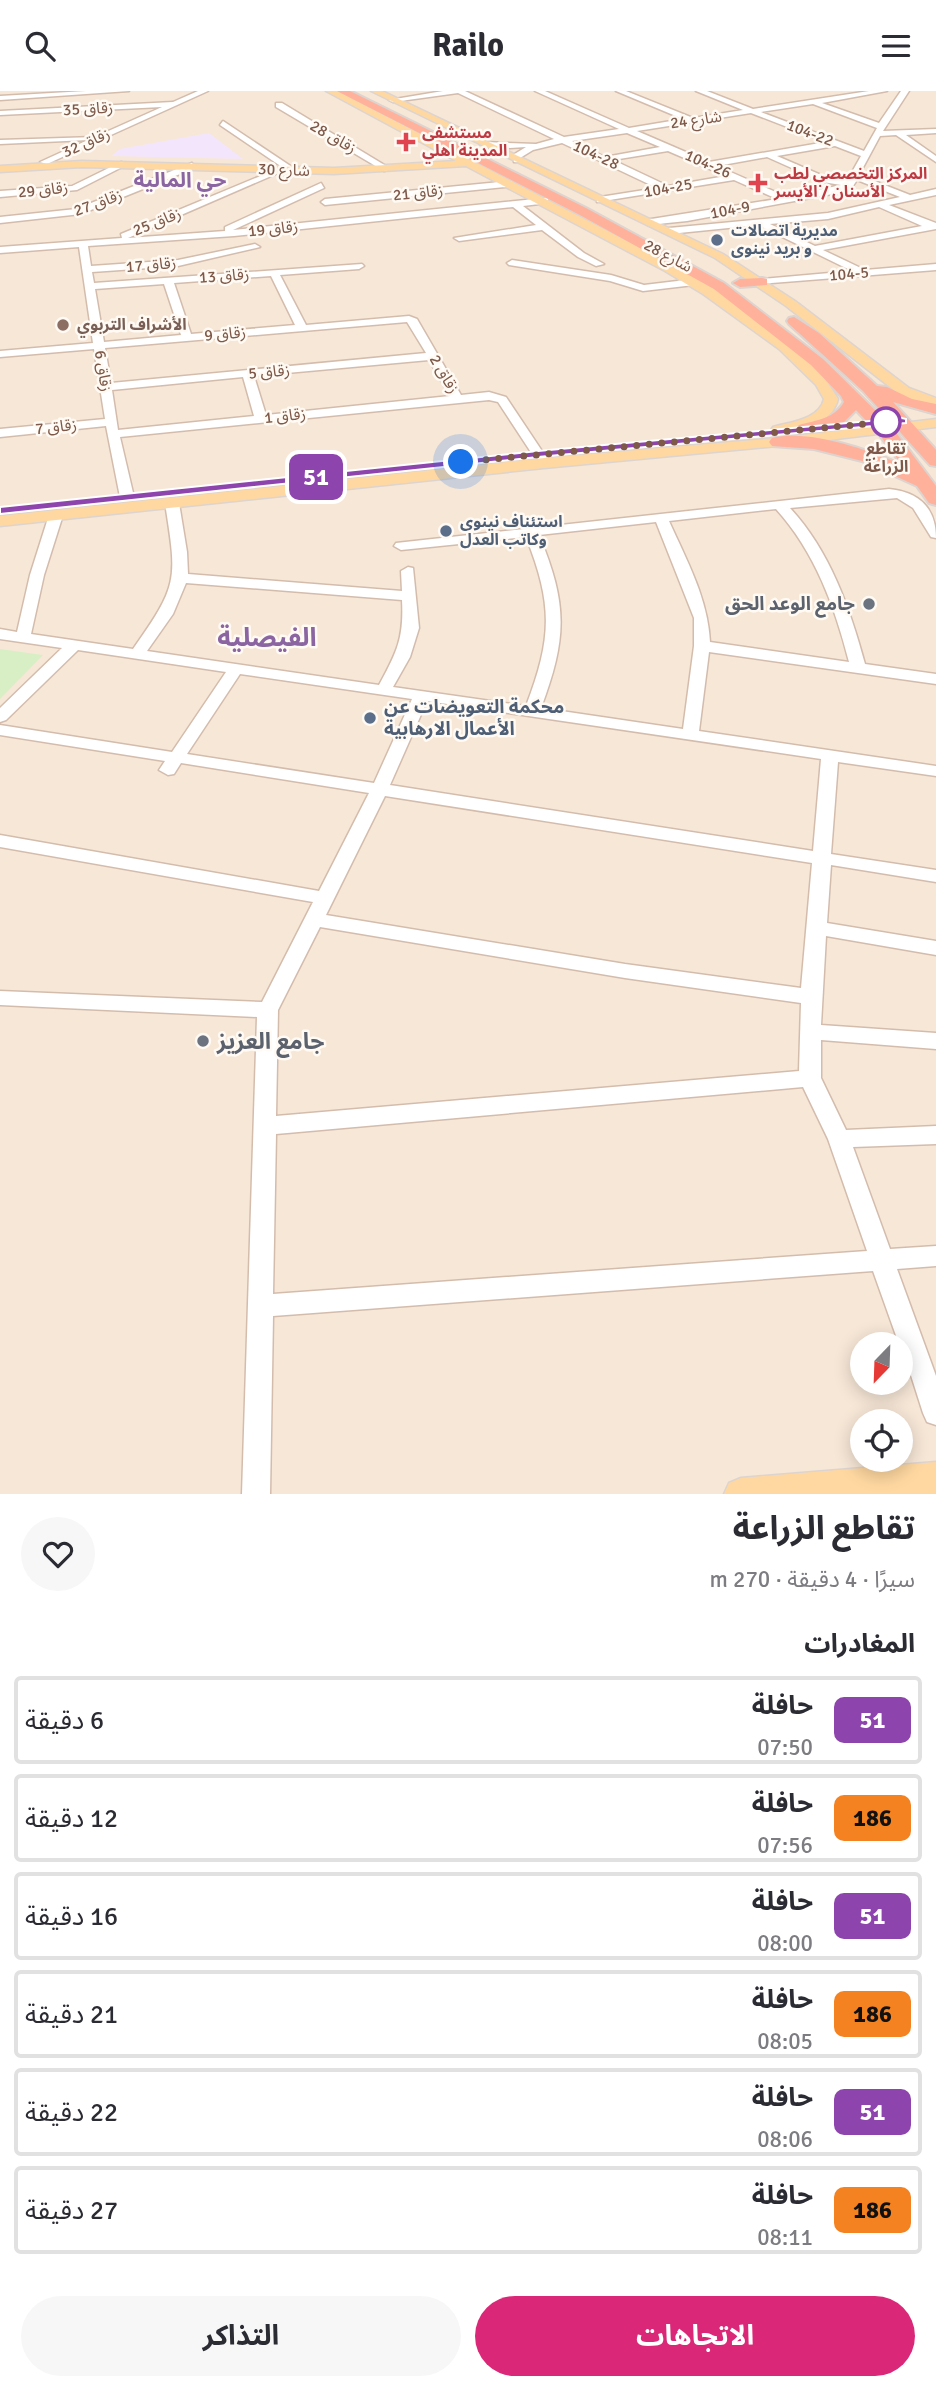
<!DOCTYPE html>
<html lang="ar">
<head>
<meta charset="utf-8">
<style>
	:root { --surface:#fff; --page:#f7f7f7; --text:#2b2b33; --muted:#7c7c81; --line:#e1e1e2; --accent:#db2777 }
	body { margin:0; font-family:Signika,"Noto Sans Arabic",sans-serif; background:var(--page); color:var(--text); direction:rtl; height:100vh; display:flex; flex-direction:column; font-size:26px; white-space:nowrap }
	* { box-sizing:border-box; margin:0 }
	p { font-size:23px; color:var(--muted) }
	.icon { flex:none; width:38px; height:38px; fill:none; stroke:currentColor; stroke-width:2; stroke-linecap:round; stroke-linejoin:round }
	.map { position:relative; height:1403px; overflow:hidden; direction:ltr }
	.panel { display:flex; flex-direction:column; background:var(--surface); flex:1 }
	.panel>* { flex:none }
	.badge { padding:0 14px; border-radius:10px; font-size:24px; line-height:46px }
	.needle { width:46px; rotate:203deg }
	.buttons { position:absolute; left:850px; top:1241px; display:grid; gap:14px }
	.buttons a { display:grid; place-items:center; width:63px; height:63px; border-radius:50%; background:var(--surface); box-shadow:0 4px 18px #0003; font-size:35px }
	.you { position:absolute; width:35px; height:35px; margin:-18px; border:5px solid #fff; border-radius:50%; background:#1a73e8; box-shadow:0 0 0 10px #1a73e833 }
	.map>.badge { position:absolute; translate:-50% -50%; box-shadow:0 0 0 4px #fff }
	h2 { padding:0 21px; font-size:26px; line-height:63px }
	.round { display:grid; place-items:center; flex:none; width:74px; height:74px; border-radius:37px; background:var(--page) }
	.head { display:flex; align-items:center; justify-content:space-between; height:119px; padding:0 21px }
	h1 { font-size:33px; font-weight:700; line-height:52px }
	.cta { display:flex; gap:14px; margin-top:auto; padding:14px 21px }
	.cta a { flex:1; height:80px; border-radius:42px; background:var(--accent); color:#fff; font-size:28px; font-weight:700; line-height:80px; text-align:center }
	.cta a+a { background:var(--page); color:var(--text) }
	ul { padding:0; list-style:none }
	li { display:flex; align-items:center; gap:21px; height:88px; margin:0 14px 10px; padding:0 7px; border:4px solid var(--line); border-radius:7px }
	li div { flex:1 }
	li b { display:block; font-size:26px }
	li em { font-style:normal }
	li .badge { min-width:77px; font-weight:700; text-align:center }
	header { display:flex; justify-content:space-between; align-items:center; height:91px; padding:0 21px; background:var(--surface); font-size:32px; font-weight:700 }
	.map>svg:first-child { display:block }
	.residential { fill:#f7e7d7; fill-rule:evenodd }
	.education { fill:#f3e6fc }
	.green { fill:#d8efc6 }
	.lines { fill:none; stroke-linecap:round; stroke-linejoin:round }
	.minor-casing { stroke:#d4bcad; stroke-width:3 }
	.major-casing { stroke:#ddd4d0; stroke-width:3 }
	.highway-casing { stroke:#ddd4d0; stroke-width:4 }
	.minor { fill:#fff; fill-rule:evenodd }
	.major { fill:#ffd8a1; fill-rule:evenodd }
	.highway { fill:#ffb19b; fill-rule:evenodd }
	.line { fill:#8e44ad; stroke:#fff; stroke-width:2 }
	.walk { stroke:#7e5949; stroke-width:7; stroke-dasharray:0 12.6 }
	.health-dot { fill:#e0444e; stroke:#fffaf3; stroke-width:2.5 }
	.service-dot { fill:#5c6f8a; stroke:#fffaf3; stroke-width:2.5 }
	.education-dot { fill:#8d6e63; stroke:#fffaf3; stroke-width:2.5 }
	.stop-dot { fill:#fff; stroke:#8e44ad; stroke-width:3.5 }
	.worship-dot { fill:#6b7280; stroke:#fffaf3; stroke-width:2.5 }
	.labels { text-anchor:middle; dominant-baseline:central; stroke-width:5; stroke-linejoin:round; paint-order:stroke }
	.far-street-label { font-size:16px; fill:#7e5949; stroke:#fffaf3 }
	.far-health-label { font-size:16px; font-weight:bold; fill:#be3a42; stroke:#fffaf3; text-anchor:start }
	.far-service-label { font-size:16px; font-weight:bold; fill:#4e5e75; stroke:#fffaf3; text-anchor:start }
	.far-education-label { font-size:16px; font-weight:bold; fill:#785e54; stroke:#fffaf3; text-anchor:start }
	.far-stop-label { font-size:16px; font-weight:bold; fill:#7e5949; stroke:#fffaf3 }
	.worship-label { font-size:19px; font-weight:bold; fill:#5b616d; stroke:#fffaf3; text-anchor:end }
	.service-label { font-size:19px; font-weight:bold; fill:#4e5e75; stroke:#fffaf3; text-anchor:start }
	.far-district-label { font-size:21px; font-weight:bold; fill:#8a65a1; stroke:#fffaf3 }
	.near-worship-label { font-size:23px; font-weight:bold; fill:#5b616d; stroke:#fffaf3; text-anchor:start }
	.district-label { font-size:26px; font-weight:bold; fill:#8a65a1; stroke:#fffaf3 }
</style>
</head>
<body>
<header><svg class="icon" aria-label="menu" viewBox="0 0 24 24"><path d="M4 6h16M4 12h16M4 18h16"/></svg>Railo<svg class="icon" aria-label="search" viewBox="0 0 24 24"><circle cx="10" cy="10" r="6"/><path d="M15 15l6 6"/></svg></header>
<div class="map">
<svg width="936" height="1403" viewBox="0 0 936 1403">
	<rect width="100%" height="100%" fill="#fff6ea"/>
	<!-- residential -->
	<path class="residential" d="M0,0H936V1403H0ZM863,1253H901V1292H863ZM863,1330H901V1368H863Z"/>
	<!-- education -->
	<path class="education" d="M209,42L243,68L111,65L120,58Z"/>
	<!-- green -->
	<path class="green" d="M0,558L43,564L0,608Z"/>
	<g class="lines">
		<!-- minor casing -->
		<g class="minor-casing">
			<g id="minor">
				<path d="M86,0H129L0,9V5Z"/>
				<path d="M198,0H208L47,73L40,71L88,49L0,53V49L95,46L162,16L0,24V20L173,11Z"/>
				<path d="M443,0H465L564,46L619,38L535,0H545L629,37L683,28L616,0H626L693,27L743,19L696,0H707L753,18L869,0H887L822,12L879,32L901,0H909L883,40L936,38V42L906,44L936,65V71L896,44L880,45L859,84L910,104L936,98V104L889,114L936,132V138L823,159L865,179L936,173V179L758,193V189L762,188L852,180L758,134L669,143L664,140L669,137L828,122L900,106L857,89L853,95L838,102L687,130L648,134L643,131L645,129L777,108L734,89L597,111V107L600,106L657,97L562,52L533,59L520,67V71H514L513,64L526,56L510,57L480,53L484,51L536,53L554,48L458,2L393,11L389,9ZM813,13L877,37L864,60L761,21ZM751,22L826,51L709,71L637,40ZM627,42L660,56L605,66L572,50ZM835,55L861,65L847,90L828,87L777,65ZM668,60L726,85L668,95L613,69ZM767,66L823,91L841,94L787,106L717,75ZM879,116L922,135L815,155L770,133L828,128Z"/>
				<path d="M276,12H282L391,78L384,80L276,16Z"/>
				<path d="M223,30L292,76L128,147L225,140V136L321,92L324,97L233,139L545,107L548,108V112L523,115L584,162L604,173L596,175L578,166L542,139L459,150L454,147L536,134L513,116L234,145L88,155L91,175L178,169L255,153L260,156L178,175L92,181L94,192L362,173L364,175L359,178L280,184L306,234L409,225L417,228L461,304L489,301L506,306L550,372L548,375H540L498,311L489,309L120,346L134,406L127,410L120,406L106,335L0,346V338L105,328L94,258L0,266V260L93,252L79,156L0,162V156L122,147L121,143L282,76L220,34ZM271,185L295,234L191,243L174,192ZM164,193L181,244L104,251L95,198ZM407,231L426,262L111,292L105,257ZM429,269L450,305L266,324L254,285ZM243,286L254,325L118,339L112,299Z"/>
				<path d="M121,71L128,73L77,99L0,106V100L72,95Z"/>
				<path d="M192,72L195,77L81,123L0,132V126L76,118Z"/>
				<path d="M511,90L514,95L325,114L321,111L325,108Z"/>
				<path d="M512,169L611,184L644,194L694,188L699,191L694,194L643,200L610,190L509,174L507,172Z"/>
				<path d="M889,398C919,401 936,417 936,447L931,446L913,417L897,407L790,417C830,460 850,518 865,573L936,583V593L709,561L699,640L936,675V685L838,671L831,763L936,779V791L831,774L827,832L936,850V864L826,845L821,934L936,942V958L821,949V987L846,1039L936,1035V1053L853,1056L890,1158L936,1155V1175L897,1178L936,1285V1334L927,1331L923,1322L901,1253H899L873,1180L273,1225L270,1403H242L257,926L0,914V900L262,911L313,811L0,756V744L319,800L369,702L181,672L174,683L168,684L159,679L165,670L0,644V634L172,661L226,581L78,559L6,629L0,631V617L62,557L0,548V538L17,541L30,484L49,424L56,420L63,424L44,484L31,543L133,558C179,493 177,489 165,412L172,408L179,412L187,461L188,483L402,500L401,480L408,476L413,477L419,537L410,566L393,596L526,615C552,547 553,514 526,446L401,459L394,455L396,452ZM776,418C815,461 835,516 849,571L710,551C708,508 687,470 669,430ZM656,431L694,527V555L683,638L541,617C567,547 568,514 539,444ZM186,492L402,509C404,547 397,561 379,594L147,560L173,523ZM240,583L412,608L374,692L187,663ZM427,610L821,668L813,760L390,694ZM385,705L812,772L801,897L625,873L326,824ZM320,836L625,887L801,912L799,980L276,1025L278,919ZM803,996L828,1048L867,1160L273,1203L276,1043Z"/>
			</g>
		</g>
		<!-- major casing -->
		<g class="major-casing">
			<g id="major">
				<path d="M326,0H337L673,174C732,208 804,248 838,308C832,334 800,338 778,343L773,342L771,339L773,336C790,331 819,329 824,308L816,294L779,258L703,203L665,180L466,75L334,83L82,76L0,81V75L82,70L334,77L456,70Z"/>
				<path d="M371,0H382L723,163L795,210L909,297L936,307V315L913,310L899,303L786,215L715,167Z"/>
				<path d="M936,328V336L778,355L544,377L0,435V425L544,367L778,347Z"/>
				<path d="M936,1371V1403H724L729,1392L741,1387Z"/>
			</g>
		</g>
		<!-- highway casing -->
		<g class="highway-casing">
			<g id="highway">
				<path d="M337,0H350L586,117L724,192L823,268L891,335L936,395V414L929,412L917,395L862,370L814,358L772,355L769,351L772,347C809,338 869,359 902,374L879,343L856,319L842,333L805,343L799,342L796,338L799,334C817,329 834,328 844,311L841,305L811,274L714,198L578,123Z"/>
				<path d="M762,187L767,188V194L740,196L733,192L740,188Z"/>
				<path d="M794,226L819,242L877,295L887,296L912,308L936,313V323L893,311L936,359V375L930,374L863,300L789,233L787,230L789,227Z"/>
			</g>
		</g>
		<!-- minor -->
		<use href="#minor" class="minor"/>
		<!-- major -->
		<use href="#major" class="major"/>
		<!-- highway -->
		<use href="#highway" class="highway"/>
	</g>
	<!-- line -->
	<path class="line" d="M902,327L906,328V332L538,366L0,423V416L538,360Z"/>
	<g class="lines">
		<!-- walk -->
		<path class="walk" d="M461,371L886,331"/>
	</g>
	<!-- markers -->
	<g class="health-dot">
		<path d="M402.5 40.5h7v7h7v7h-7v7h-7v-7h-7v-7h7z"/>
		<path d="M754.5 81.5h7v7h7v7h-7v7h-7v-7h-7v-7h7z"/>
	</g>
	<g class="service-dot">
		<circle cx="717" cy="149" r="7"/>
		<circle cx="446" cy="440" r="7"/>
		<circle cx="370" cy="627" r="7"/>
	</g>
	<circle class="education-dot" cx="63" cy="234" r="7"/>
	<circle class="stop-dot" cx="886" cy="331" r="14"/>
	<g class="worship-dot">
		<circle cx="869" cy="513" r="7"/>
		<circle cx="203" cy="950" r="7"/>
	</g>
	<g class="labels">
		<!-- far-street labels -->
		<g class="far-street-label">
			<text transform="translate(88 18) rotate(-3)">زقاق 35</text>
			<text transform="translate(696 29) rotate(-8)">شارع 24</text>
			<text transform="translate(810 42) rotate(21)">104-22</text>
			<text transform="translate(333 46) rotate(30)">زقاق 28</text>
			<text transform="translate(86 52) rotate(-24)">زقاق 32</text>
			<text transform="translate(596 64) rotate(25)">104-28</text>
			<text transform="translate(708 73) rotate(24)">104-26</text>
			<text transform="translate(284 79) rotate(2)">شارع 30</text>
			<text transform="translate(668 97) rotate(-10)">104-25</text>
			<text transform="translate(43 99) rotate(-6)">زقاق 29</text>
			<text transform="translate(418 102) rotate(-6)">زقاق 21</text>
			<text transform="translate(98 112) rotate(-20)">زقاق 27</text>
			<text transform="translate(730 119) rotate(-11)">104-9</text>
			<text transform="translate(157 131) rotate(-22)">زقاق 25</text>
			<text transform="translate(273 138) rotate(-6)">زقاق 19</text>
			<text transform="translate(668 165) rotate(28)">شارع 28</text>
			<text transform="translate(151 174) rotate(-5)">زقاق 17</text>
			<text transform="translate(849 183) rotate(-5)">104-5</text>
			<text transform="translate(224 185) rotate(-4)">زقاق 13</text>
			<text transform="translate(225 243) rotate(-5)">زقاق 9</text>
			<text transform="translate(103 280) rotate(81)">زقاق 6</text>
			<text transform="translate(269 281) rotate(-5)">زقاق 5</text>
			<text transform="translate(444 283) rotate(59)">زقاق 2</text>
			<text transform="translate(285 325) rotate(-6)">زقاق 1</text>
			<text transform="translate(56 336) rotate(-6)">زقاق 7</text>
		</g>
		<!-- far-health labels -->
		<g class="far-health-label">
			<text x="422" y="42">مستشفى<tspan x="422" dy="18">المدينة اهلي</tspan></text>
			<text x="774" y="83">المركز التخصصي لطب<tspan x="774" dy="18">الأسنان / الأيسر</tspan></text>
		</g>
		<!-- far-service labels -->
		<g class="far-service-label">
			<text x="731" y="140">مديرية اتصالات<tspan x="731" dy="18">و بريد نينوى</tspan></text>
			<text x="460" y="431">استئناف نينوى<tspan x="460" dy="18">وكاتب العدل</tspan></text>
		</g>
		<!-- far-education labels -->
		<g class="far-education-label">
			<text x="77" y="234">الأشراف التربوي</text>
		</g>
		<!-- far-stop labels -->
		<g class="far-stop-label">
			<text x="886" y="358">تقاطع<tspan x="886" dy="18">الزراعة</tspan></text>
		</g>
		<!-- worship labels -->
		<g class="worship-label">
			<text x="855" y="513">جامع الوعد الحق</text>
		</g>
		<!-- service labels -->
		<g class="service-label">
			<text x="384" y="616">محكمة التعويضات عن<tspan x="384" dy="22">الأعمال الارهابية</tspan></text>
		</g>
		<!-- far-district labels -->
		<g class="far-district-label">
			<text x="180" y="89">حي المالية</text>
		</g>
		<!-- near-worship labels -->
		<g class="near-worship-label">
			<text x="217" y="950">جامع العزيز</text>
		</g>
		<!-- district labels -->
		<g class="district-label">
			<text x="267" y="547">الفيصلية</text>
		</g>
	</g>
</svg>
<div class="buttons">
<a><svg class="needle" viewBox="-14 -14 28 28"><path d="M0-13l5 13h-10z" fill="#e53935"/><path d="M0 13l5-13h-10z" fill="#7c7c81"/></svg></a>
<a><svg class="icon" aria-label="locate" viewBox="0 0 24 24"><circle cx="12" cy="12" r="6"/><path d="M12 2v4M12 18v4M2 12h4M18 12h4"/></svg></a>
</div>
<div class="you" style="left:461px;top:371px"></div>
<b class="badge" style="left:316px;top:386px;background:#8e44ad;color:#fff">51</b>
</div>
<section class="panel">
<div class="head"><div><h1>تقاطع الزراعة</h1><p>سيرًا · 4 دقيقة · 270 m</p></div><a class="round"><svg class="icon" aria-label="heart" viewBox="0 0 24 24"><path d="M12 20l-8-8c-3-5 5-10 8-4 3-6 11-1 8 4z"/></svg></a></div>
<h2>المغادرات</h2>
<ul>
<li><span class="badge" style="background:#8e44ad;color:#fff">51</span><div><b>حافلة</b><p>07:50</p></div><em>6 دقيقة</em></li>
<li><span class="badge" style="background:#f58220;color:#111">186</span><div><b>حافلة</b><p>07:56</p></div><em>12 دقيقة</em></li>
<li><span class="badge" style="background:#8e44ad;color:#fff">51</span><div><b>حافلة</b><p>08:00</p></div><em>16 دقيقة</em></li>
<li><span class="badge" style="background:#f58220;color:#111">186</span><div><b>حافلة</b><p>08:05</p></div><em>21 دقيقة</em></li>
<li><span class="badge" style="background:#8e44ad;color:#fff">51</span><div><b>حافلة</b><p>08:06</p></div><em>22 دقيقة</em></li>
<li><span class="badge" style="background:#f58220;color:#111">186</span><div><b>حافلة</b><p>08:11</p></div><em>27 دقيقة</em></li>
</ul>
<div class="cta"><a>الاتجاهات</a><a>التذاكر</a></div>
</section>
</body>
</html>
